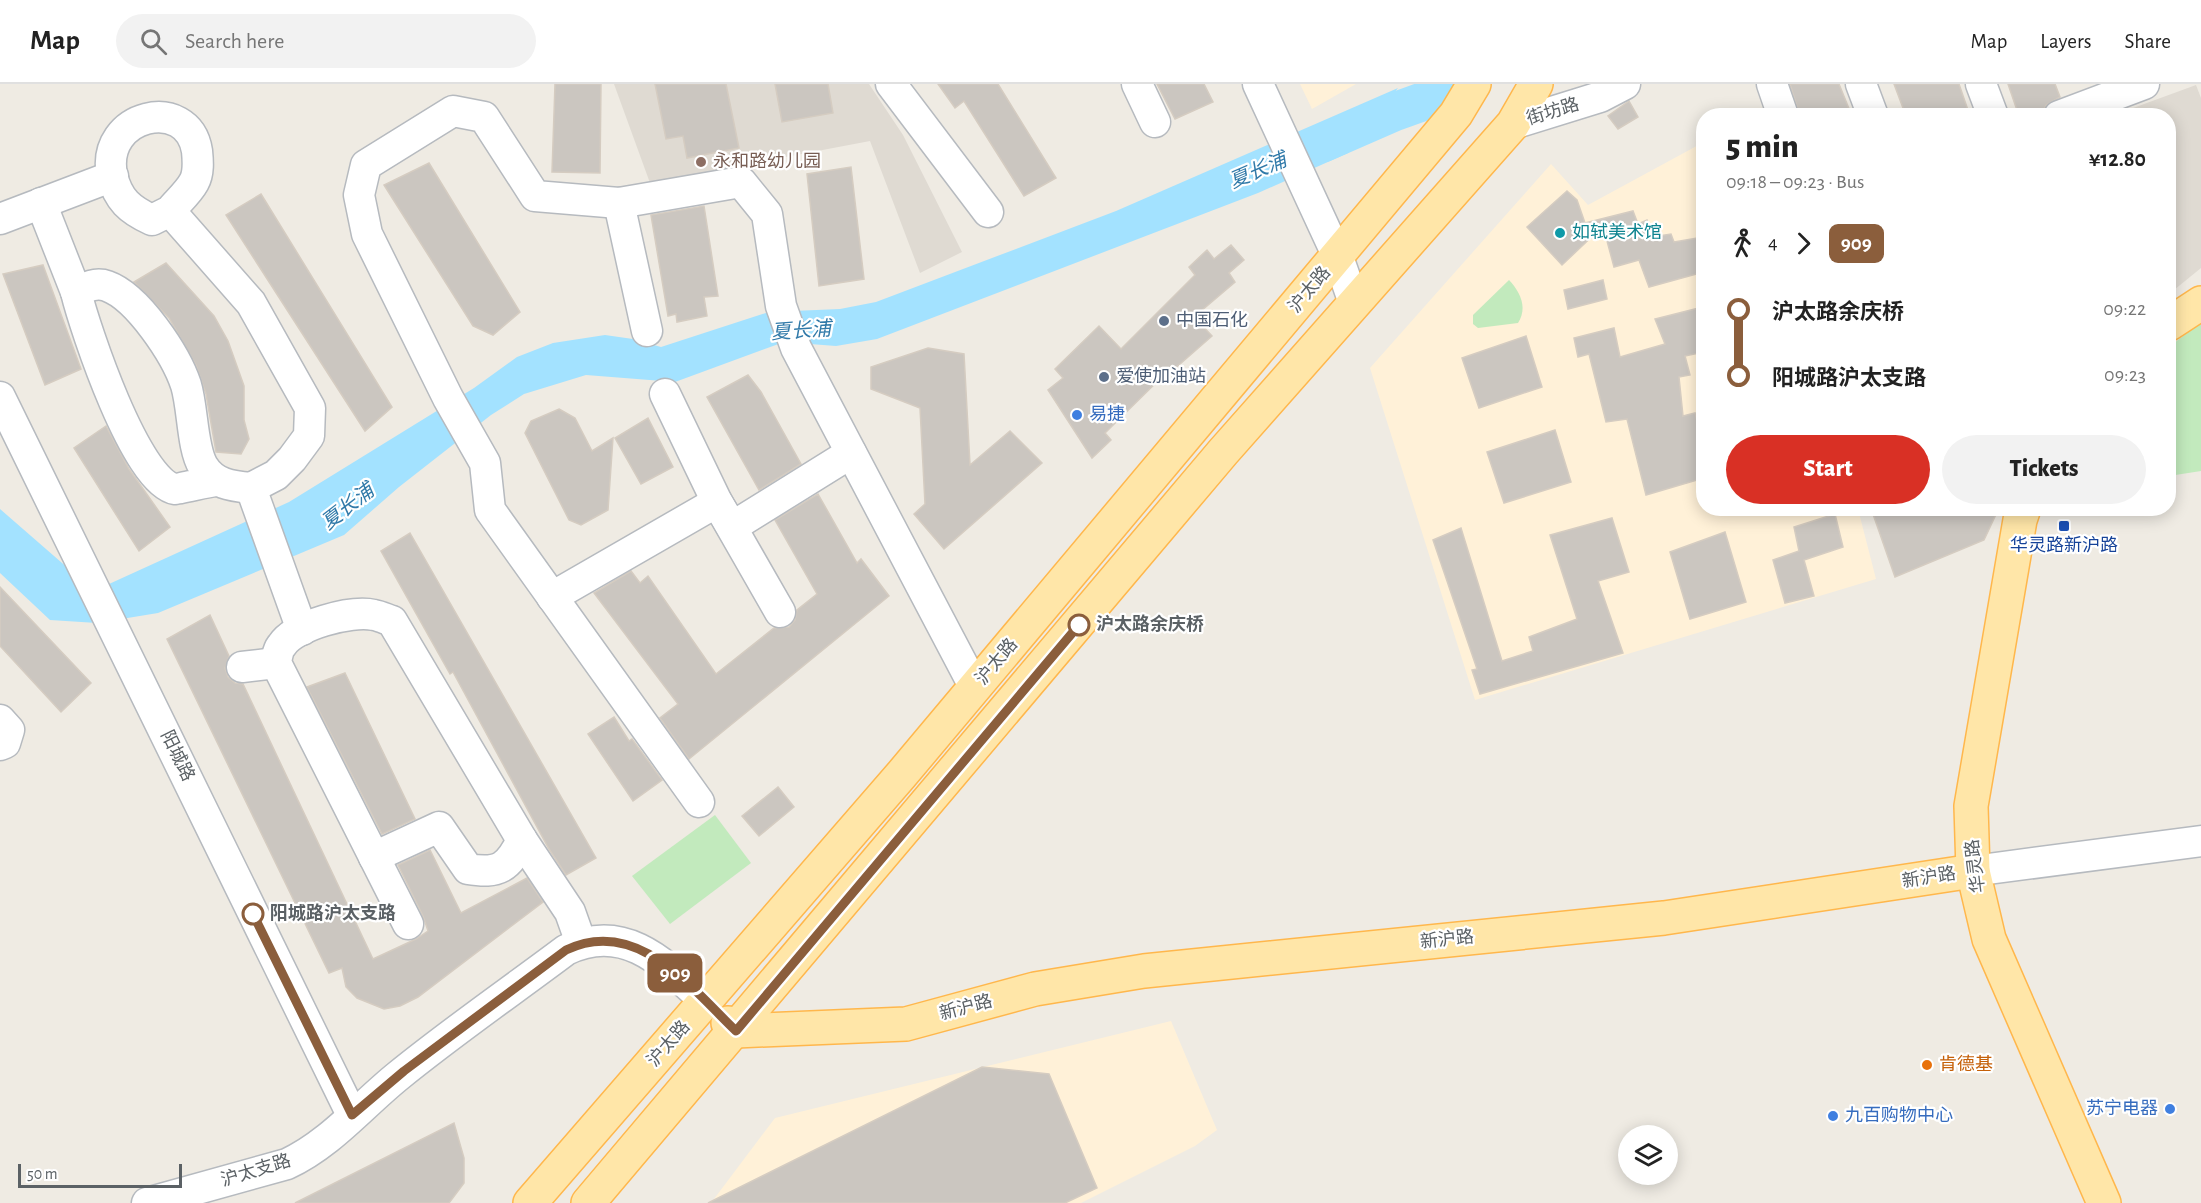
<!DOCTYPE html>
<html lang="en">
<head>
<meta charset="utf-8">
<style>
	:root { --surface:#fff; --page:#f2f2f2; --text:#222; --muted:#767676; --line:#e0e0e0; --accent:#d93025 }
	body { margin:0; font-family:"Alegreya Sans","Noto Sans SC",sans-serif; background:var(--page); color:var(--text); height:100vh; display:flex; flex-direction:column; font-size:22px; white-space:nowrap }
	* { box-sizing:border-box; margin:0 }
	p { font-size:20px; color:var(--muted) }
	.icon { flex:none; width:33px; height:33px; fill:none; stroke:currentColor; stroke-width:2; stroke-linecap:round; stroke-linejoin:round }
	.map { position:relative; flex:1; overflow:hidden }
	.details { position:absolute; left:1696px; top:24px; width:480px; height:408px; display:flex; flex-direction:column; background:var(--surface); border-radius:24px; box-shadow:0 3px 15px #0003 }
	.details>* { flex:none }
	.badge { padding:0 12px; border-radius:9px; font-size:21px; line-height:39px }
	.buttons { position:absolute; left:1618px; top:1041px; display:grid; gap:12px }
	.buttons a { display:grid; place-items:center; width:60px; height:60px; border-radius:50%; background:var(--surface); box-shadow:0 3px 15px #0003; font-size:30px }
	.scale { position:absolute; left:18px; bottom:15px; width:164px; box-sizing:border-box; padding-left:6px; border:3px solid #5b6165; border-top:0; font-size:16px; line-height:21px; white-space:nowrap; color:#5b6165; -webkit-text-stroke:4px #fff; paint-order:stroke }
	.map>.badge { position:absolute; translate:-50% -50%; box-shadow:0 0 0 3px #fff }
	.legs { display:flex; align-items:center; gap:9px; height:66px; padding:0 30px; font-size:20px }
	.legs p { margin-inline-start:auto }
	.head { display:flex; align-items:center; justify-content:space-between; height:102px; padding:0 30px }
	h1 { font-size:33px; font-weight:800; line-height:45px }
	.primary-button { display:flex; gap:12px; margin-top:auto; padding:12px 30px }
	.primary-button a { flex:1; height:69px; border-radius:36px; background:var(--accent); color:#fff; font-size:24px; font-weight:800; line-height:69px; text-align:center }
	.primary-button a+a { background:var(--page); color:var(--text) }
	ul { padding:0 30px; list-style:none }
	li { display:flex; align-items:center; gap:21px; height:66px; font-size:22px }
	li i { display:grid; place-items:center; width:9px; height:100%; margin:0 8px; background:currentColor }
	li i::after { content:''; width:15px; height:15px; margin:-8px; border:4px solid; border-radius:50%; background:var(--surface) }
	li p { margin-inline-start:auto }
	li:first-child i { background:linear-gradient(#0000 50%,currentColor 0) }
	li:last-child i { background:linear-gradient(currentColor 50%,#0000 0) }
	header { display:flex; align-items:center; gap:36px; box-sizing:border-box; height:84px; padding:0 30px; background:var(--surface); border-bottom:2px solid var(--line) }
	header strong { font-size:28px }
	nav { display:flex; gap:33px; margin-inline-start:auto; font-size:21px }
	.search { width:420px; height:54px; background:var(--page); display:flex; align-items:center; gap:15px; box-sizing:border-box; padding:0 21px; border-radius:33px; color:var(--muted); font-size:22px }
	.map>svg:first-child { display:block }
	.commercial { fill:#fff1d8 }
	.education { fill:#dfdad2 }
	.green { fill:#c2eabd }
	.water { fill:#a3e2ff }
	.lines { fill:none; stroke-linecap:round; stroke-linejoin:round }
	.river { stroke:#a3e2ff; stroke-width:39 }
	.building { fill:#cbc6c0; stroke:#d5ccc1; stroke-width:1.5 }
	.minor-casing { stroke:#b6babf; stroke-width:33 }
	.major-casing { stroke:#ffb74c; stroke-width:36 }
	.minor { stroke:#fff; stroke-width:30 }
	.major { stroke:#ffe6a8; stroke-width:33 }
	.line-1-casing { stroke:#fff; stroke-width:14 }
	.line-1 { stroke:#8b5e3c; stroke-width:9 }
	.education-dot { fill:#8d6e63; stroke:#fff; stroke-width:2 }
	.culture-dot { fill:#0f9aa8; stroke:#fff; stroke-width:2 }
	.service-dot { fill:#5c6f8a; stroke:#fff; stroke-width:2 }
	.shop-dot { fill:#3f7fe0; stroke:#fff; stroke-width:2 }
	.transit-dot { fill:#1a4fb4; stroke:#fff; stroke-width:2 }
	.stop-1-dot { fill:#fff; stroke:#8b5e3c; stroke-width:3 }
	.food-dot { fill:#e8710a; stroke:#fff; stroke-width:2 }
	.labels { text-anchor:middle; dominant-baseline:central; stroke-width:4.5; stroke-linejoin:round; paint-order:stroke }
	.street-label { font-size:18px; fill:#5b6165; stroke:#fff }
	.education-label { font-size:18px; fill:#785e54; stroke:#fff; text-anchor:start }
	.culture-label { font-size:18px; fill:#0d838f; stroke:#fff; text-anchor:start }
	.service-label { font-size:18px; fill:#4e5e75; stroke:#fff; text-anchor:start }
	.shop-label { font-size:18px; fill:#366cbe; stroke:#fff; text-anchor:start }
	.transit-label { font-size:18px; fill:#164399; stroke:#fff }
	.stop-label { font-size:18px; font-weight:bold; fill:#5b6165; stroke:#fff; text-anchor:start }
	.food-label { font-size:18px; fill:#c56008; stroke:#fff; text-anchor:start }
	.water-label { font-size:20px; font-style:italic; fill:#317aa9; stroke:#fff }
</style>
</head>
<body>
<header>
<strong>Map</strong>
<div class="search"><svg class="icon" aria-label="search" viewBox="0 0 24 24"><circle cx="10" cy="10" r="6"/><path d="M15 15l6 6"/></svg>Search here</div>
<nav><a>Map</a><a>Layers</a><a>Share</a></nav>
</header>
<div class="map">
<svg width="2201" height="1119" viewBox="0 0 2201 1119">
	<rect width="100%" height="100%" fill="#efebe3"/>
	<!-- commercial -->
	<g class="commercial">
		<path d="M1300,0H1356L1312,25Z"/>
		<path d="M1704,58V424L1858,425L1876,495L1475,616L1370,284L1551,80L1588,121Z"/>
		<path d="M1171,937L1217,1046L1195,1062L1081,1119H711L775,1034Z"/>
	</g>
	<!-- education -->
	<g class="education">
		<path d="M614,0H869L903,51L962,168L920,189L870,57L650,99Z"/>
		<path d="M2196,1L2201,14V184L2169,210V32L2114,31Z"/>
	</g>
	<!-- green -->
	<g class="green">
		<path d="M1509,196C1520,208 1528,223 1518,239L1478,244L1473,240V231Z"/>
		<path d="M2201,238V387L2169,392V263Z"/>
		<path d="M715,731L751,779L670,840L632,792Z"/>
	</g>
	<!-- water -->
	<path class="water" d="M1398,4L1348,69L1258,109L877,255L836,262L784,258L675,298L586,291L524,310L491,331L399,403L344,451L158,529L97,539L50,536L0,489V425L77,492L109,500L289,418L474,304L517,273L553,259L605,251L633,255L661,263L769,228L840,225L876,218L1116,127Z"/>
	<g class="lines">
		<!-- river -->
		<path class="river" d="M1323,59L1394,28L1472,0"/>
	</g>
	<!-- building -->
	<g class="building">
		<path d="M555,0H601L600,89L552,88Z"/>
		<path d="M655,0H726L739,64L687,74L683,52L666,55Z"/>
		<path d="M775,0H828L833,29L782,38Z"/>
		<path d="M938,0H998L1056,94L1024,112L964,17L955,24Z"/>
		<path d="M1157,0H1204L1213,18L1175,35Z"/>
		<path d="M1790,0H1839L1852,32H1800Z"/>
		<path d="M1894,0H1959L1970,32H1906Z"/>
		<path d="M2008,0H2055L2060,13L2046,21L2044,25L2019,32Z"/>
		<path d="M1629,17L1638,33L1618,45L1608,32Z"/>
		<path d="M429,79L520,228L493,251L473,242L384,101Z"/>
		<path d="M851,83L864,195L819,202L807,90Z"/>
		<path d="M1567,107L1577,116L1585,139L1633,127L1638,140L1647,136L1652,153L1671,150L1674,158L1704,153V188L1649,203L1639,176L1614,183L1603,142L1562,181L1527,143Z"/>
		<path d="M261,110L392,323L365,347L226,131Z"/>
		<path d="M704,122L718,212L704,213L707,232L677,238L676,230L668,232L651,131Z"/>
		<path d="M1231,161L1244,176L1229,189L1235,198L1194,233L1212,252L1172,287L1170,285L1105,349L1111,356L1092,374L1048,306L1063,294L1055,285L1099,242L1121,265L1195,191L1189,183L1207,166L1214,175Z"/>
		<path d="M166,179L214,232L228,257L244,302V336L249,355L241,370L216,368L206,310L196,281L169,234L134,198Z"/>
		<path d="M43,181L81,285L45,301L3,190Z"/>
		<path d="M1603,196L1607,215L1568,225L1564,206Z"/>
		<path d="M1699,224L1704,243V268L1685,272L1690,291L1679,293L1683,332L1695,329L1704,361V394L1646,411L1627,335L1606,338L1589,270L1578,273L1574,254L1614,244L1620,273L1665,260L1655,235Z"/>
		<path d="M1526,252L1542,303L1479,324L1462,274Z"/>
		<path d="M928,264L964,270L970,381L1010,347L1042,379L944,465L914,430L925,420L920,324L871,305V283Z"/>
		<path d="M748,291L761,308L801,380L759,406L707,313Z"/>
		<path d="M559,325L575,334L592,367L613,354L608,426L581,441L569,436L525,349L531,337Z"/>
		<path d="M648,334L673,383L641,400L615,354Z"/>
		<path d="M106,342L129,385L170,443L139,467L74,364Z"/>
		<path d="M1555,346L1571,398L1504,419L1487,368Z"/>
		<path d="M818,410L857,479L861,475L889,512L689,675L660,634L678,620L594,509L631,487L640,499L648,492L716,590L774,544L789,543L795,536L797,526L817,510L775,436Z"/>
		<path d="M1884,424H1999L1984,456L1895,493L1873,430Z"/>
		<path d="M1835,430L1843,463L1804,476L1814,512L1785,519L1773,476L1799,467L1794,443Z"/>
		<path d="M1612,434L1629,488L1598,497L1623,569L1480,610L1472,586L1477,585L1433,456L1461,444L1502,577L1533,567L1529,553L1577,535L1550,451Z"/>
		<path d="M1725,448L1746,518L1690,535L1670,468Z"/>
		<path d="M410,449L596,774L566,791L549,765L453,588L450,590L381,467Z"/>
		<path d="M0,503L91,599L61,628L0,562Z"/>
		<path d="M210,531L229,572L225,584L228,593L235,599L243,600L373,875L416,855L428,847L423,832L398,781L430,766L461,829L527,794L543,818L418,913L400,922L384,925L357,914L346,903L342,884L329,889L167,555Z"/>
		<path d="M345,589L415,735L382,750L307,603Z"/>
		<path d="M614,633L629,657L632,655L662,696L633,717L588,650Z"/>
		<path d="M778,703L794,723L759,752L742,732Z"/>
		<path d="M982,983L1049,990L1097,1104L1065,1119H708Z"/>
		<path d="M454,1039L464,1074V1099L449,1119H295Z"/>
	</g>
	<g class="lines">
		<!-- minor casing -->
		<g class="minor-casing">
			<g id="minor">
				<path d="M891,0L988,128"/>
				<path d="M1137,0L1155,38"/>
				<path d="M1258,0L1338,173L1354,219"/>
				<path d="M1772,0L1783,32"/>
				<path d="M1861,0L1873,32"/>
				<path d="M1981,0L1993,32"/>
				<path d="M2059,32L2144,0"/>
				<path d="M1513,40L1600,13L1625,0"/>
				<path d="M41,119L76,208"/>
				<path d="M619,119L647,247"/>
				<path d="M170,127L152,136C130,126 118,116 112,91C100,30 188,10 197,67C198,77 199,89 194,98C188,109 177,118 170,127L251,219L310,324L309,352L292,375L276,391L251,404L302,546"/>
				<path d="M0,135L113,92"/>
				<path d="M665,310L717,418L780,528"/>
				<path d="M0,313L352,1031"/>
				<path d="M215,397C207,398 179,405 175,405C136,398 85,245 76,208C86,203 96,198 107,202C138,213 176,271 186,301C193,324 192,364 203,382C214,400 231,402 251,404"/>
				<path d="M552,513L717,418L732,443L851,369"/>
				<path d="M242,583L276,579"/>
				<path d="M0,636L9,646L5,659L0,661"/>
				<path d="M699,718L490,426L485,379L448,314L367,150L359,111L366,81L453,27L484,33L535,112L619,119L741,98L767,130L781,222L796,264L975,604"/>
				<path d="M374,773L439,743L468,785C499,790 508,784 522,756"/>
				<path d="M1973,787L2201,757"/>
				<path d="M408,840L276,579C277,573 278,565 282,561C295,541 351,526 374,531C380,532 386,535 392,537L522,756L570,828L581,859"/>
				<path d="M147,1119L287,1080C330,1060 361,1022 398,992C452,948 510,908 566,866C625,837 665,880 706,918"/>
			</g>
		</g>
		<!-- major casing -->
		<g class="major-casing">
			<g id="major">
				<path d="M2169,240L2201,219"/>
				<path d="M2024,424L2020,436L1971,722L1973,787L1989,855L2104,1119"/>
				<path d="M728,939L736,947L906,940L1035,905L1144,887L1664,834L1973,787"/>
				<path d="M530,1119L902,690L1456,30L1474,0"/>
				<path d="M588,1119L1223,368L1513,40L1536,0"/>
			</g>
		</g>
		<!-- minor -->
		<use href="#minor" class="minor"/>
		<!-- major -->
		<use href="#major" class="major"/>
	</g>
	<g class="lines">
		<!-- line-1 casing -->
		<g class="line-1-casing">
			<path id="line-1" d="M253,830L352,1031L404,987L566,866C637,832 690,903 736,947L1079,541"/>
		</g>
		<!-- line-1 -->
		<use href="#line-1" class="line-1"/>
	</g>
	<!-- markers -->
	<circle class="education-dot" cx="701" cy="78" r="6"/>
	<circle class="culture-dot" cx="1560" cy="149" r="6"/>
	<g class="service-dot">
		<circle cx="1164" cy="237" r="6"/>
		<circle cx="1104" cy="293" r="6"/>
	</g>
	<g class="shop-dot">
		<circle cx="1077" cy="331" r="6"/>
		<circle cx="2170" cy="1025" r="6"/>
		<circle cx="1833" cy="1032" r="6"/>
	</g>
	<rect class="transit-dot" x="2058" y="436" width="12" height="12" rx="3"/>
	<g class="stop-1-dot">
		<circle cx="1079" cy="541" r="10"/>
		<circle cx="253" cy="830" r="10"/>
	</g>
	<circle class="food-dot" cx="1927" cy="981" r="6"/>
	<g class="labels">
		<!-- street labels -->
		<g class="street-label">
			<text transform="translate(1553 28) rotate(-17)">街坊路</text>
			<text transform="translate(1310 206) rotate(-50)">沪太路</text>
			<text transform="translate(997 578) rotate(-50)">沪太路</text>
			<text transform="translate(177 672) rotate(64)">阳城路</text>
			<text transform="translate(1976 782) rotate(-97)">华灵路</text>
			<text transform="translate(1929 794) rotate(-9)">新沪路</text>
			<text transform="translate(1447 856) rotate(-6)">新沪路</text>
			<text transform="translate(966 924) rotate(-15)">新沪路</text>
			<text transform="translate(669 960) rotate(-49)">沪太路</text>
			<text transform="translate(256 1087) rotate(-17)">沪太支路</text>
		</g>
		<!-- education labels -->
		<g class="education-label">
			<text x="713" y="78">永和路幼儿园</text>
		</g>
		<!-- culture labels -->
		<g class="culture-label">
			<text x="1572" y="149">如轼美术馆</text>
		</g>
		<!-- service labels -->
		<g class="service-label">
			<text x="1176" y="237">中国石化</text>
			<text x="1116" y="293">爱使加油站</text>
		</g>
		<!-- shop labels -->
		<g class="shop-label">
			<text x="1089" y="331">易捷</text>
			<text x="2158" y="1025" text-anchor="end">苏宁电器</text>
			<text x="1845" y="1032">九百购物中心</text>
		</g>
		<!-- transit labels -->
		<g class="transit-label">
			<text x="2064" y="462">华灵路新沪路</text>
		</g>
		<!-- stop labels -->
		<g class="stop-label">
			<text x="1096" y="541">沪太路余庆桥</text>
			<text x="270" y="830">阳城路沪太支路</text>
		</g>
		<!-- food labels -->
		<g class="food-label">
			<text x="1939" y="981">肯德基</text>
		</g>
		<!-- water labels -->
		<g class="water-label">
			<text transform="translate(1258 87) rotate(-23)">夏长浦</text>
			<text transform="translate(801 247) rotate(-4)">夏长浦</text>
			<text transform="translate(348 423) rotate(-38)">夏长浦</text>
		</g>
	</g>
</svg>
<div class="buttons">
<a><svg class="icon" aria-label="layers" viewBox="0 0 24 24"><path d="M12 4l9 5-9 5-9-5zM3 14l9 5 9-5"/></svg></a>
</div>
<div class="scale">50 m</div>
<b class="badge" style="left:675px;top:889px;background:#8b5e3c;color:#fff">909</b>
<section class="details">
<div class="head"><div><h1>5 min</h1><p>09:18 – 09:23 · Bus</p></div><b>¥12.80</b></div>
<div class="legs"><svg class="icon" aria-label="walk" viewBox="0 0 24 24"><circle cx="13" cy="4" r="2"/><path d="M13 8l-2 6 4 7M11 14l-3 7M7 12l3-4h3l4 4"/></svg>4<svg class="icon" aria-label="forward" viewBox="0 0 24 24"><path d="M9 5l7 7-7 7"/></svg><b class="badge" style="background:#8b5e3c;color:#fff">909</b></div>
<ul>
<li><i style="color:#8b5e3c"></i><b>沪太路余庆桥</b><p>09:22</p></li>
<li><i style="color:#8b5e3c"></i><b>阳城路沪太支路</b><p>09:23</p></li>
</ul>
<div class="primary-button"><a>Start</a><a>Tickets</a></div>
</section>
</div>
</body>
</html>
